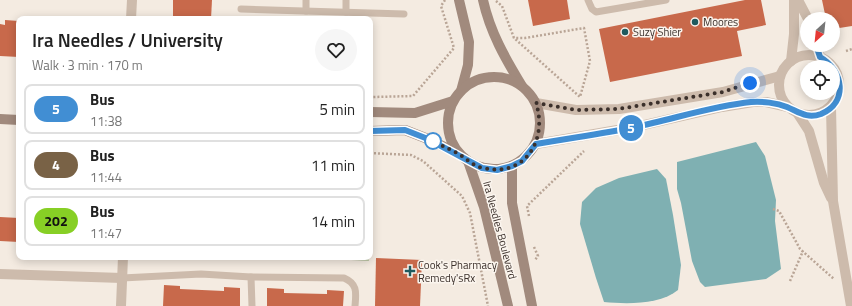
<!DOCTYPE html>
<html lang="en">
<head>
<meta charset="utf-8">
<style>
	:root { --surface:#fff; --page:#f6f6f6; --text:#222; --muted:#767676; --line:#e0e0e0 }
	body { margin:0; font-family:"Titillium Web",sans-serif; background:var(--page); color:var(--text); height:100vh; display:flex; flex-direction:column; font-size:15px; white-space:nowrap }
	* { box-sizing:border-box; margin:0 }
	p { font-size:13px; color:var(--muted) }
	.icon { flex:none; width:22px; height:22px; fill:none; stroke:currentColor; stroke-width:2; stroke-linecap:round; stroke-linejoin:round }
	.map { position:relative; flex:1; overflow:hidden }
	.details { position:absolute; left:16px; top:16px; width:357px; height:244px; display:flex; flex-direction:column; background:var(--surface); border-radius:8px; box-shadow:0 2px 10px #0003 }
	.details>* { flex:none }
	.badge { padding:0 8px; border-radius:13px; font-size:14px; line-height:26px }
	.needle { width:26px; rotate:207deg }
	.buttons { position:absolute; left:800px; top:12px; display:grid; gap:8px }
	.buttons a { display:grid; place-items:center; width:40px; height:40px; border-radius:50%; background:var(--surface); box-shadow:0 2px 10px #0003; font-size:20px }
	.you { position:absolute; width:20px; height:20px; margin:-10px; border:3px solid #fff; border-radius:50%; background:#1a73e8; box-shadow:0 0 0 6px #1a73e833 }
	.map>.badge { position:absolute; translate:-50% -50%; box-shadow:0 0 0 2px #fff }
	.round { display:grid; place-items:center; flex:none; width:42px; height:42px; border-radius:21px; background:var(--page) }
	.head { display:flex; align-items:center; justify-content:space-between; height:68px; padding:0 16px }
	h1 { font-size:19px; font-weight:600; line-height:30px }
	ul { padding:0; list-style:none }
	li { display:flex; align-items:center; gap:12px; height:50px; margin:0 8px 6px; padding:0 8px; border:2px solid var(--line); border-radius:8px }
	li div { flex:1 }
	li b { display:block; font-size:15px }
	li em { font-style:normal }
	li .badge { min-width:44px; font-weight:700; text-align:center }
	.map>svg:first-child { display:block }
	.green { fill:#b8c4a0 }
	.water { fill:#7fb0b2 }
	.building { fill:#c8694b }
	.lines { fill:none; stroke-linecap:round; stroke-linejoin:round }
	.path { stroke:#b9a596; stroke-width:2.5; stroke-dasharray:2 2; stroke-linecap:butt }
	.lane { stroke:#cdbbac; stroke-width:7 }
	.street { stroke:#cdbbac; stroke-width:10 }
	.secondary { stroke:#a18a7d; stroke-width:10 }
	.line-casing { stroke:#fff; stroke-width:9 }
	.line { stroke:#418ed3; stroke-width:6 }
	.walk { stroke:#3b302b; stroke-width:4; stroke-dasharray:0 7.2 }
	.poi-dot { fill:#1f5a5e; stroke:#fbf5ee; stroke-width:1.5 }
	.stop-dot { fill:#fff; stroke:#418ed3; stroke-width:2 }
	.labels { text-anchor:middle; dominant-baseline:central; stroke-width:3; stroke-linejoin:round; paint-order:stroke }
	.poi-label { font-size:11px; fill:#3b302b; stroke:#fbf5ee; text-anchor:start }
	.street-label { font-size:11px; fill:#3b302b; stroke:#fbf5ee }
</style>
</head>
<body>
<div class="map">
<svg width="852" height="306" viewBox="0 0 852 306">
	<rect width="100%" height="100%" fill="#f4ebe1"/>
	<!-- green -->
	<path class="green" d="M297,257H368L369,261Z"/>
	<!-- water -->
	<g class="water">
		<path d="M756,142L765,156L776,200L775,221L781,269L766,279L705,287L700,282L692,261L681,203L677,189V162Z"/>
		<path d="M657,169L666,179L673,215L681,265L678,290C660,305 626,304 604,302L596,278L580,224L582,202L596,188L619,178Z"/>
	</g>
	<!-- building -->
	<g class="building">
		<path d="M173,0H212L211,19H173Z"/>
		<path d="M528,0H567L570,19L533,26Z"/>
		<path d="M745,0H761L766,25L737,31L742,56L610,82L599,29Z"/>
		<path d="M822,0H852V26L833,29V19H826Z"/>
		<path d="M5,20L19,21V57L0,56V24L5,25Z"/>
		<path d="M0,217L19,218V242L0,241Z"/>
		<path d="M376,258L422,260L420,306H375Z"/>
		<path d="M164,285L180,286V289L224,291V287L240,288V306H163Z"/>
		<path d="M267,288L284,289V293L327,294V290L344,291L343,306H267Z"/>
	</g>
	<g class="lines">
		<!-- path -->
		<g class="path">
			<path d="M496,1L502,6L514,38L580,97L590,61L584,28L525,38H514"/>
			<path d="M846,51L852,49"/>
			<path d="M370,99L373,97L413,96L454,48L441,6L445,0"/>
			<path d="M370,153L411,155L423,161L462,196L470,213L488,306"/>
			<path d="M773,209L779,211L800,249L834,279"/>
			<path d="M529,216L527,206L584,151"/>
			<path d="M534,247L538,256L535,260"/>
			<path d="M790,281L803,251"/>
		</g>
		<!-- lane -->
		<g class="lane">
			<path d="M588,0L592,9L596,12L666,0"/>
			<path d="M241,9L404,14"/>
			<path d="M306,11V0"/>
			<path d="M346,12V0"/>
			<path d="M251,277L252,306"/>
			<path d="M122,278L201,274L251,277L344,278C358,284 356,293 355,306"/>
		</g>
		<!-- street -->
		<g class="street">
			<path d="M798,0L808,19"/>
			<path d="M131,19L132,0"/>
			<path d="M816,45L820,57"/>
			<circle cx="809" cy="85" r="30"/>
			<path d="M791,61L794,34V0"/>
			<path d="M536,103L576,110L619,109L723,92L780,76"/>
			<path d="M831,107L833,201L851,306"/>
			<path d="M798,114L809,131L824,183L831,198"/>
			<path d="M536,144L635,127L722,107L753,102H766L788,107"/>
			<path d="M0,274L122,278"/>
			<path d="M121,306L123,257"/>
		</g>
		<!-- secondary -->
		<g class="secondary">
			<path d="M459,0L469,42L468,65L461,91"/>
			<path d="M483,0C490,32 505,58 522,86"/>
			<circle cx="494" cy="123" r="46"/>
			<path d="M370,112L415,113L453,101"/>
			<path d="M0,119L19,120"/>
			<path d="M370,131L405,130L428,139L459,154"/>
			<path d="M468,161L484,207L508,306"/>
			<path d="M512,166V203L532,306"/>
		</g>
	</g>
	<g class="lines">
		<!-- line casing -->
		<g class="line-casing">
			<path id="line" d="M370,131L405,130L428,139L482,168L497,170L512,166L522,161L536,144C569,138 602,134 635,127C674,119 712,106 751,102C762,101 777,103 787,107C799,112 807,119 821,114C849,102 843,70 820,57L816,45"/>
		</g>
		<!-- line -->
		<use href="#line" class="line"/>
		<!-- walk -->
		<path class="walk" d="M433,141L428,139C439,144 449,149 459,154C467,159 473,166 483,168C525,178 548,140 536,103L576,110L618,109L723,92L750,83"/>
	</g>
	<!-- markers -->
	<g class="poi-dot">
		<circle cx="695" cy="22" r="4"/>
		<circle cx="625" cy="32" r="4"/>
		<path d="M408 265h4v4h4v4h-4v4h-4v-4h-4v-4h4z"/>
	</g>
	<circle class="stop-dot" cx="433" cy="141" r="8"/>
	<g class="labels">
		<!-- poi labels -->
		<g class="poi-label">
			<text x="703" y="22">Moores</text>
			<text x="633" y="32">Suzy Shier</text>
			<text x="418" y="265">Cook's Pharmacy<tspan x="418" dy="13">Remedy'sRx</tspan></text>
		</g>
		<!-- street labels -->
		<g class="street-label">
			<text transform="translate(500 230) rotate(75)">Ira Needles Boulevard</text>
		</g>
	</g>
</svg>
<div class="buttons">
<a><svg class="needle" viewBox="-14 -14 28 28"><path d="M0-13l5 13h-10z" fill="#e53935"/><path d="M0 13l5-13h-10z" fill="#767676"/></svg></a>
<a><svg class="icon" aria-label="locate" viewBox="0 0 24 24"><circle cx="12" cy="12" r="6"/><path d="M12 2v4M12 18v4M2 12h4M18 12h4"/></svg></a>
</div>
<div class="you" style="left:750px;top:83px"></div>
<b class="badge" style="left:631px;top:128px;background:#418ed3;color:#fff">5</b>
<section class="details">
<div class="head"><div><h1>Ira Needles / University</h1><p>Walk · 3 min · 170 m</p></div><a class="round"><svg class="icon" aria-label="heart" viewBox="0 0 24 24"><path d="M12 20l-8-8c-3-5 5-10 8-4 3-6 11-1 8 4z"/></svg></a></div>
<ul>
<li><span class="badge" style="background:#418ed3;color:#fff">5</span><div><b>Bus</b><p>11:38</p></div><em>5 min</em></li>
<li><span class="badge" style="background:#796246;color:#fff">4</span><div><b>Bus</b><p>11:44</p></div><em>11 min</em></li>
<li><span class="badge" style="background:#87cf25;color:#111">202</span><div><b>Bus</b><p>11:47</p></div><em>14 min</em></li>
</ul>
</section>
</div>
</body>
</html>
